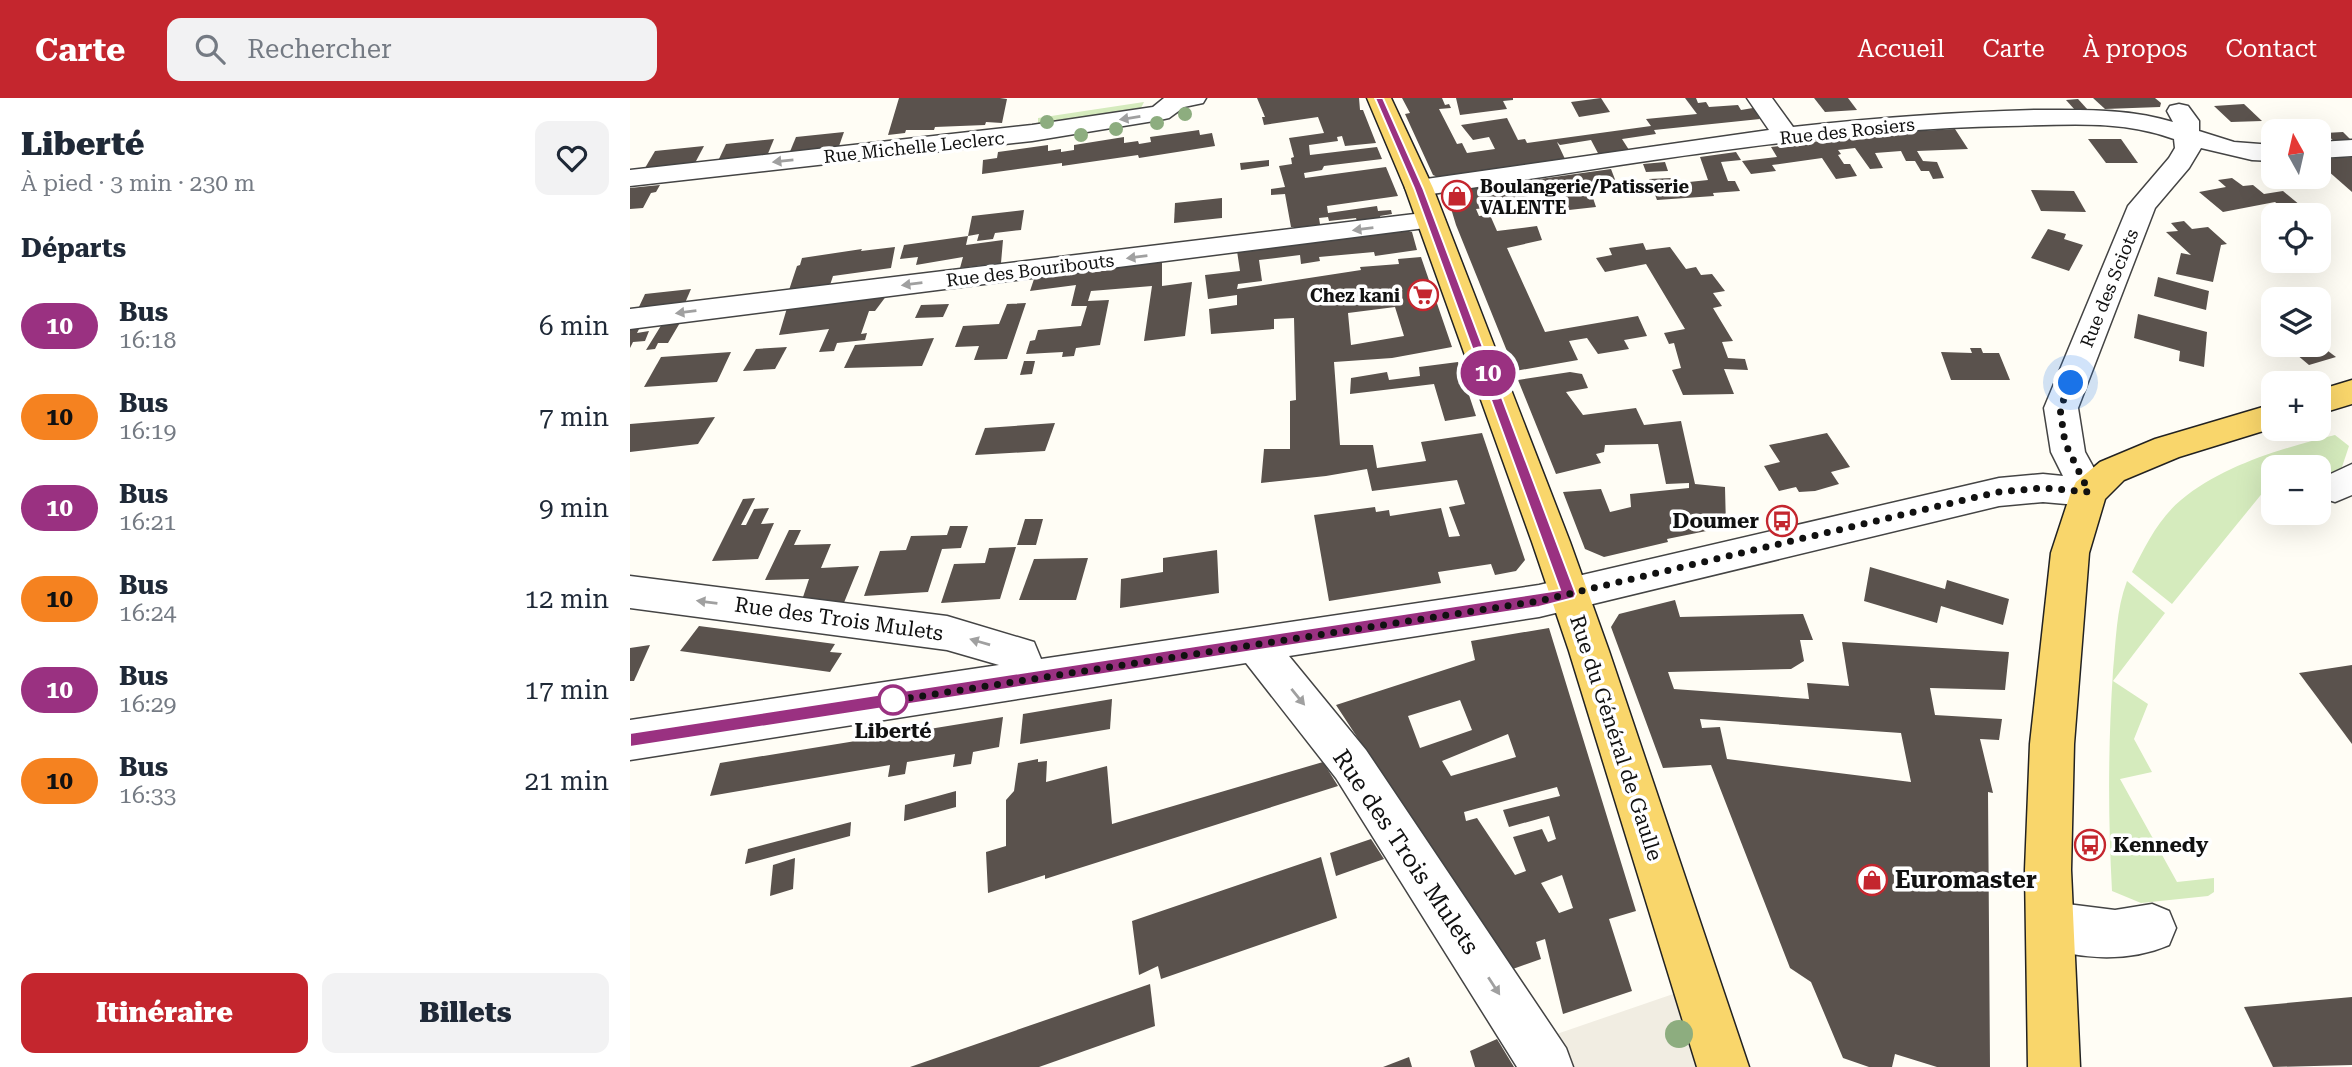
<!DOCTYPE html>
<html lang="fr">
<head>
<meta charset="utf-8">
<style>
	:root { --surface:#fff; --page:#f2f2f3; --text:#1f2937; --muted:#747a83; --accent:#c4262e }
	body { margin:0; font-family:"Roboto Serif",serif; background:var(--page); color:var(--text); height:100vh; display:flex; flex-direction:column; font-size:26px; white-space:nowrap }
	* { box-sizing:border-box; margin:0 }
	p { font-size:23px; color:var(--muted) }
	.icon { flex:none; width:38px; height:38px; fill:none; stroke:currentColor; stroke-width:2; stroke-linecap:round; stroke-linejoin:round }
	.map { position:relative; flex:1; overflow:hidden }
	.side { display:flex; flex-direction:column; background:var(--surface); width:630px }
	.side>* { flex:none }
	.badge { padding:0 14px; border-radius:23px; font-size:24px; line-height:46px }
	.needle { width:46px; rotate:352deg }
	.controls { position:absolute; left:1631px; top:21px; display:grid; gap:14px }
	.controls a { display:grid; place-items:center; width:70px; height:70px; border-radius:14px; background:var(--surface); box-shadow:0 7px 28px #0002; font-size:35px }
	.you { position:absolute; width:35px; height:35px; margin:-18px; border:5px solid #fff; border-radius:50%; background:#1a73e8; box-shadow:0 0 0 10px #1a73e833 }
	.map>.badge { position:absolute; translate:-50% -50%; box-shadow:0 0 0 4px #fff }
	h2 { padding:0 21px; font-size:26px; line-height:63px }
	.round { display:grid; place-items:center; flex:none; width:74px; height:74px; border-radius:14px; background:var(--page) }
	.summary { display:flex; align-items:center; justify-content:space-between; height:119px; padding:0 21px }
	h1 { font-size:33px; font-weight:800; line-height:52px }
	.action { display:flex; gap:14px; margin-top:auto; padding:14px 21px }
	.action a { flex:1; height:80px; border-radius:14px; background:var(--accent); color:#fff; font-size:28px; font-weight:800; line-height:80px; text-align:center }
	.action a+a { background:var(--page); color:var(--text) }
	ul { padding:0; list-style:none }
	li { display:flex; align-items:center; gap:21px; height:91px; padding:0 21px }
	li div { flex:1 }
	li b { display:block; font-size:26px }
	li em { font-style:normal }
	li .badge { min-width:77px; font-weight:700; text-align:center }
	header { display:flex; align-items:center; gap:42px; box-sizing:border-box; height:98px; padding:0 35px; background:var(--accent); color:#fff }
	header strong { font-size:33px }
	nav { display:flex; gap:38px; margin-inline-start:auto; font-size:24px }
	.search { width:490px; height:63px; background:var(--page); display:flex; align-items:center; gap:18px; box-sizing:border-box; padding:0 24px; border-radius:14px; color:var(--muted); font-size:26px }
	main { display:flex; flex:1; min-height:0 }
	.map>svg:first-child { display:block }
	.green { fill:#d5ebbd }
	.plaza { fill:#f1ede2 }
	.building { fill:#5a524d; fill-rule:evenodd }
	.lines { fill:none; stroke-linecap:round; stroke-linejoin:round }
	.minor-casing { stroke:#444; stroke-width:3 }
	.major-casing { stroke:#222; stroke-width:3 }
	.minor { fill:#fff; fill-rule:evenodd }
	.major { fill:#f9d66b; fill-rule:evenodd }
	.tree { fill:#8dad7f }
	.oneway { fill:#a0a0a0 }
	.line { fill:#9a3181; stroke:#fff; stroke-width:2 }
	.walk { stroke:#111; stroke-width:7; stroke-dasharray:0 12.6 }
	.stop-dot { fill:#fff; stroke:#9a3181; stroke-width:3.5 }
	.labels { text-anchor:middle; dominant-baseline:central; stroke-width:7; stroke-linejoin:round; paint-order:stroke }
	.far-street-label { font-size:18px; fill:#111; stroke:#fff }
	.far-poi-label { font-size:18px; font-weight:bold; fill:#111; stroke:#fff; text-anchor:start }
	.poi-label { font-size:21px; font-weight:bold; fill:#111; stroke:#fff; text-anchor:end }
	.street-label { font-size:21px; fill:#111; stroke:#fff }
	.stop-label { font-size:21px; font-weight:bold; fill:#111; stroke:#fff }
	.near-street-label { font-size:24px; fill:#111; stroke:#fff }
	.near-poi-label { font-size:24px; font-weight:bold; fill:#111; stroke:#fff; text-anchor:start }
</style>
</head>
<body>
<header>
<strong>Carte</strong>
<div class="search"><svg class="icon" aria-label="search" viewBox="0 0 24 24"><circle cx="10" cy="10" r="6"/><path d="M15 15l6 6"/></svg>Rechercher</div>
<nav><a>Accueil</a><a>Carte</a><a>À propos</a><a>Contact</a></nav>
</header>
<main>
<section class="side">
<div class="summary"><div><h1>Liberté</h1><p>À pied · 3 min · 230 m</p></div><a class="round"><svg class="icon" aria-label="heart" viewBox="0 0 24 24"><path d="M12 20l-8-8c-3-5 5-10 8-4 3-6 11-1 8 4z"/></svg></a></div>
<h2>Départs</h2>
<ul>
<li><span class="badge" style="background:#9a3181;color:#fff">10</span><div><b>Bus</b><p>16:18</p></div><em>6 min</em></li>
<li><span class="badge" style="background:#f58220;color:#111">10</span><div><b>Bus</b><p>16:19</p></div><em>7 min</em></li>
<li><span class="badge" style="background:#9a3181;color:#fff">10</span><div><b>Bus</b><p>16:21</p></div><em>9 min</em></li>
<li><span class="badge" style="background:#f58220;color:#111">10</span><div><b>Bus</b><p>16:24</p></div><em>12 min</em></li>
<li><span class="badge" style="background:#9a3181;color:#fff">10</span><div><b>Bus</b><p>16:29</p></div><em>17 min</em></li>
<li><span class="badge" style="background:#f58220;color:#111">10</span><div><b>Bus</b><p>16:33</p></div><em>21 min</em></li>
</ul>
<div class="action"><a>Itinéraire</a><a>Billets</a></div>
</section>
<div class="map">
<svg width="1722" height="969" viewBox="0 0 1722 969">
	<rect width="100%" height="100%" fill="#fffdf5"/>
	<!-- green -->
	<g class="green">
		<path d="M514,4L510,12L408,29V20Z"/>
		<path d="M1705,337L1719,348L1711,372L1689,379V369H1664L1656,365L1653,369H1643V382L1542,506L1502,474C1515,449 1528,421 1551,402C1593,367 1653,350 1705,337Z"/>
		<path d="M1497,483L1535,515L1483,583L1518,606L1504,641L1522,674L1490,681L1547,784L1584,780V794L1578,798L1511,805L1482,793C1478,719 1478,647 1483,573C1486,543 1486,512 1497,483Z"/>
	</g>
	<!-- plaza -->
	<path class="plaza" d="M1049,894L1071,969H938L918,939Z"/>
	<!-- building -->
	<g class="building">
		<path d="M269,0H370L377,1L372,25L356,24L355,27L305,29L304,32H276L275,35L258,37Z"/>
		<path d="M627,0H729L730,12H733L746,45L715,48L712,38L707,39L708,43L679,47L680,57L747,49L752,61L694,68L692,72L674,75L675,80L756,69L768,98L697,108L698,115L747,108L748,113L761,112L762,116L750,118L752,124L728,127L726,120L699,123L698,119L689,120L691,132L661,129L655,96L641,97V91L655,89L649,68L662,66L661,60L664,59L659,40L694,35L688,19L634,27L632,19H635Z"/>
		<path d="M772,0H812L815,7L819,6L821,10L809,11L827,46L832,45L837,55L865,51L859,39L843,42L831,27L877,20L888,42L895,41L897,45L1021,28L1016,21L1067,16L1055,0H1066L1068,5L1076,4L1079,9L1108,7L1111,12L1123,10L1130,21L1024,32L1026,36L992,41L1001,55L970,59L961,42L930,47L927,44L935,61L917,64L920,69L812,81L803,77L775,16L780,15Z"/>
		<path d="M826,0H883V2L873,3L877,11L830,17Z"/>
		<path d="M971,0L980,14L949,19L941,4Z"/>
		<path d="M1184,0H1218L1227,12L1195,14Z"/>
		<path d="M1463,0H1525L1531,5L1530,9L1475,11Z"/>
		<path d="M1448,1L1458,12H1445L1436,2Z"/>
		<path d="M1614,6L1632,23L1601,24L1584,8Z"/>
		<path d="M1325,31L1338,51L1287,53L1293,63L1307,64L1314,80L1303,81L1299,73H1291L1285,63H1276L1271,53L1245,55L1253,70L1240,71L1225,50L1208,52L1211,56L1208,57L1214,66H1220L1227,78L1206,81L1192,60L1142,67L1146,73L1121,76L1112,63L1147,59L1141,49L1254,35Z"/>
		<path d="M569,32L570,37L582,35L585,48L509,60L508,57L432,68V65L352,76L353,62L367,60L368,54L418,47V53L431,51V54L444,52V47L494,39V45L508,43L509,46L521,44L520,39Z"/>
		<path d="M214,34L208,51L159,56L166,39Z"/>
		<path d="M1713,34L1722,43L1705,44L1695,35Z"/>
		<path d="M144,41L137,58L88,63L96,46Z"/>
		<path d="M1458,41H1491L1508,65H1476Z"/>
		<path d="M74,48L65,65L15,70L25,53Z"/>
		<path d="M1106,54L1111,62L1091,64L1098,83H1105L1110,93L1083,95L1084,98L1027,102L1019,81L1041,80L1045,89L1060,88L1059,84L1078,82L1070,59Z"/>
		<path d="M1722,59V94L1689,65V61Z"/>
		<path d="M639,62V68L611,72L610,65Z"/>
		<path d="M1035,64L1038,73L1016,74L1013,66Z"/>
		<path d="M981,71L989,92L961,94L966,109L939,112L935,95L920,98L919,95L865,103L866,109L876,108L879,115L869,116L866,109L846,111L849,118L860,117L867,133L907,128L912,142L877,150L915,234L1008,218L1017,238L994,242L999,251L968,256L957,240L939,243L948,262L885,273L826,127L816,94Z"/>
		<path d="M1602,80L1613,88L1623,87L1634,96L1653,93L1682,117H1661L1645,104L1593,114L1569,94L1596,89L1588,82Z"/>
		<path d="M30,87L26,94L21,95L13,110L0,111V90Z"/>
		<path d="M1401,92L1444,93L1456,114L1411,113Z"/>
		<path d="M592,100V120L544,125L545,105Z"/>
		<path d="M394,112L391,132L365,135L363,141L347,143L349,136L338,138L342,118Z"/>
		<path d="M1554,123L1562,131L1578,129L1597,146L1591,147L1583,184L1546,176L1551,155L1561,157L1536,134L1548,133L1541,125Z"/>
		<path d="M772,131L782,134L787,152L745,158L744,154L689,159L690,163L671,166L670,157L629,162L632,183L608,186L607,191L731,172L730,169L769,166L768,161L791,159L822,249L762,260L704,264L710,347H743L747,370L796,363L791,344L852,335L895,462L886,473L865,477L861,466L808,474L811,485L699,503L684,417L745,409L746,414L759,412L760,418L811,410L819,439L830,438L819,409L835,406L827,382L742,393L737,371L696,378L631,385L634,351H660V303L666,302L664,220L644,221V231L581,236L579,211L607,207V197L578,201L575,177L610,173L607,153ZM765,209L774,238L721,247L718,215Z"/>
		<path d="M1418,131L1436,136L1434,141L1453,147L1439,173L1401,160Z"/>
		<path d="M338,138L336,147L373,142L371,165L330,170L333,159L286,167L288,159L270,161L274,147Z"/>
		<path d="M1013,145L1016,152L1040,149L1056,171L1066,169L1071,177L1082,176L1095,193L1083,195L1092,208L1083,210L1103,243L1092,244L1098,260L1115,261L1118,272L1094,271L1104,296L1053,297L1042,272L1051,270L1044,245L1039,246L1034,235L1055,231L1016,166L975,174L966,160L982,157L979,150Z"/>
		<path d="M265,149L261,170L203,178L200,187L159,192L167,168L170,167L172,160L232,151L231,153Z"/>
		<path d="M532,161V188L562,184L555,238L514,243L522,188L461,193L458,203L479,202L470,247L446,250L444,258L432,259L433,254L396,256L400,243L405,242L408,232L451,228L457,208H441L446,187L400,193L405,178Z"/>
		<path d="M1528,179L1579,193L1576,212L1524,198Z"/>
		<path d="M61,191L55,205L8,211L15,196Z"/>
		<path d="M257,197L245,213H239L231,236L237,235L235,242L207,245L204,253L189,254L199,231L149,237L157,210Z"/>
		<path d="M396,205L377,261L344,262L349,248L325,249L333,228L369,226L377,206Z"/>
		<path d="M319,206L313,219L285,220L291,207Z"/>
		<path d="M1508,216L1577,234L1574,269L1549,263L1550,253L1504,240Z"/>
		<path d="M51,223L38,245H28L25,251L16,252L32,226Z"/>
		<path d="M10,229L7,235L19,233L15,243L3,244L0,250V230Z"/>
		<path d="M304,240L292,268L214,270L225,247Z"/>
		<path d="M1676,247L1698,253L1706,259L1679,267L1660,251Z"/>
		<path d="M157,249L145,271L113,273L126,251Z"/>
		<path d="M1340,250H1351L1353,255H1369L1380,282H1321L1311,254L1342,255Z"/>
		<path d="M101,254L87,284L14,289L31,259Z"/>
		<path d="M394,263H405L402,276L390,277Z"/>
		<path d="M828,264L846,318L815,323L804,286L720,296L721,280L757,274L759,282L790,278L789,269Z"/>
		<path d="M940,274L952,276L958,290L936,294L953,317L1006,310L1014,327L1051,323L1065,386L1095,389L1096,429L1037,441L1038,444L974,459L955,451L933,394L971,391L980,414L1001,409L1000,396L1059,390V385L1036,386L1028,346L975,347L974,354L966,356L971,365L926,376L888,282Z"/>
		<path d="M85,319L68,346L0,354V326Z"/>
		<path d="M425,325L415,353L345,357L355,330Z"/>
		<path d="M1197,335L1220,369L1201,374L1209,386L1185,393L1169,394L1166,389L1149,393L1134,368L1150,364L1139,347Z"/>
		<path d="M125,400L111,427H116L124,411L139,410L131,426L144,425L128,461L82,463L113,401Z"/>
		<path d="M395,421H413L406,447H387Z"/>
		<path d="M320,428H338L331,450L312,451L298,494L234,498L250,453L276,452L281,438L317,437Z"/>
		<path d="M159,432H171L164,447L201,446L191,470L229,468L213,507L172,502L179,481L135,482Z"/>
		<path d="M386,449L370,501L311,505L324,466L355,465L359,450Z"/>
		<path d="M587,452L589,495L490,510L491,481L533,474V460Z"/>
		<path d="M458,460L446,502H389L404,461Z"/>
		<path d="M1240,469L1315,491L1317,482L1379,501L1373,527L1311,508L1307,525L1234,503Z"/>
		<path d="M1045,502L1050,519L1173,516L1183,542H1170L1174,563L1161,571L1038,574L1044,591L1179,601L1177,585L1219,588L1212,544L1379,554L1375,592L1300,590L1305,617L1372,621L1369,642L1350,641L1363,695L1358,694L1360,969H1307L1265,956L1262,969H1239L1213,960L1181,884L1160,870L1081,667L1033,670L981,529L989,516ZM1070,621L1271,635L1281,684L1097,661L1090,629L1072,630Z"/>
		<path d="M69,528L205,546L200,554L212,555L200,574L50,553Z"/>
		<path d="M919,530L1006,813L979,821L1002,893L933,916L915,841L906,844L911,861L880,872L706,607L845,562L841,543ZM830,602L842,632L790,650L778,618ZM878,636L886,659L821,678L812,663ZM927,689L930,698L873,712L879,729L919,718L926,741L918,744L912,731L883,739L896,773L885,777L847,720L836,723L834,714ZM932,777L943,810L929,815L911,785Z"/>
		<path d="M20,547L4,583H0V550Z"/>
		<path d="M1722,567V646L1669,575Z"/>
		<path d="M482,601L480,631L390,646L393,616Z"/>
		<path d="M373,619L369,649L343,654L341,666L323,669L325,656L277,664L275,676L258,679L260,667L80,698L90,665Z"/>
		<path d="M408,661V664L417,663L416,684L477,668L482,726L693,664L708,688L415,781V777L358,795L356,754L376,748V702L384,693L388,665Z"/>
		<path d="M326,693V709L274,723L275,707Z"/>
		<path d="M221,724L220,738L115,766L118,751Z"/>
		<path d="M741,741L754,761L706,778L700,755Z"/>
		<path d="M691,759L707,820L531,881L528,868L509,877L502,823Z"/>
		<path d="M165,760L163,791L140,798L143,767Z"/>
		<path d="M520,886L525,928L409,969H280Z"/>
		<path d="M1722,899V967L1643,969L1614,909Z"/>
		<path d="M867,941L884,969H845L840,953Z"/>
		<path d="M779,959L782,969H753Z"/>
	</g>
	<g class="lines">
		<!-- minor casing -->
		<g class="minor-casing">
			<g id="minor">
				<path d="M534,0H576L573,5L554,9L539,20L530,22L402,43L0,88V72L402,27L523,9Z"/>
				<path d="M1117,0H1142L1163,29C1244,20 1324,14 1405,12C1452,12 1497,10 1543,24L1537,13L1540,8L1549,6L1558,8L1569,23V33L1604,44L1643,47V63L1622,62L1571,50L1559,70L1525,110L1448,310L1455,354L1477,394L1472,404L1459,408L1413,404L1369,408L909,519L659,558L736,652L936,950L943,969H887L706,680L616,565L0,662V622L369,567L317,552L0,510V478L317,518L404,544L411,561L909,487L1369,380L1413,376L1433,378L1421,354L1414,310L1498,108L1539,60L1545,50L1544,41C1490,21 1434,27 1377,28C1180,32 984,69 789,98L779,96L775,90L779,84L789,82L1139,32Z"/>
				<path d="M1722,42V58L1689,60V44Z"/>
				<path d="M801,114L811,116L815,122L811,128L0,231V211Z"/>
				<path d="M1722,366V397L1705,404L1692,400L1689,393L1692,380Z"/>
				<path d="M1421,804L1485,812L1522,806L1539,813L1546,830L1539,847C1497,865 1446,862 1404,845L1397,828L1404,811Z"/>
			</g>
		</g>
		<!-- major casing -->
		<g class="major-casing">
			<g id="major">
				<path d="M737,0H761L803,90L940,444L979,553L1119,969H1067L939,553L902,444L775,90Z"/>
				<path d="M1722,282V306L1689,316V292Z"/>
				<path d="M1643,306V330L1549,359L1494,382L1475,401L1459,455L1444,646L1441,772L1450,969H1398L1395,772L1400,646L1421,455L1441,394L1446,384L1470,364L1525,341Z"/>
			</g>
		</g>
		<!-- minor -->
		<use href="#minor" class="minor"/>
		<!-- major -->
		<use href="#major" class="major"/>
	</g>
	<!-- trees -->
	<g class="tree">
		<circle cx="555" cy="16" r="7"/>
		<circle cx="417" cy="24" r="7"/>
		<circle cx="527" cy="25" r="7"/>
		<circle cx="486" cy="31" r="7"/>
		<circle cx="451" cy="37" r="7"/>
		<circle cx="1049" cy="936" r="14"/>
	</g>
	<!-- one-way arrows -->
	<defs><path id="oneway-solid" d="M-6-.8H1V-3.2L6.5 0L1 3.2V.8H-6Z" transform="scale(1.75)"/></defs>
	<g class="oneway">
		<use href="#oneway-solid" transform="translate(500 20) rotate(171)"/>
		<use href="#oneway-solid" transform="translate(153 63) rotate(174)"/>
		<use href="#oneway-solid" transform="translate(733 131) rotate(173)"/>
		<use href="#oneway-solid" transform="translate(507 159) rotate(173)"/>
		<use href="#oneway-solid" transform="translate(282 186) rotate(173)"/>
		<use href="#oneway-solid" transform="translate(56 214) rotate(173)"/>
		<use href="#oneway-solid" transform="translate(77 504) rotate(-173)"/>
		<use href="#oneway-solid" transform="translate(350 544) rotate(-164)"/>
		<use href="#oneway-solid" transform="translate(668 599) rotate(51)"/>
		<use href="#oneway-solid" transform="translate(864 888) rotate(57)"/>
	</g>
	<!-- line -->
	<path class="line" d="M745,0H753L793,90L946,496L944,500L909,509L0,649V635L930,492L784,90Z"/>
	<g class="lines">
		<!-- walk -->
		<path class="walk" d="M263,602L253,604L909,503L1368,394L1413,390L1459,394L1435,345L1430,310L1441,285"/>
	</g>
	<!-- icons -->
	<defs>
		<g id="shop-ring" transform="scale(1.575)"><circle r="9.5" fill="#fff" stroke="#c4262e" stroke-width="1.5"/><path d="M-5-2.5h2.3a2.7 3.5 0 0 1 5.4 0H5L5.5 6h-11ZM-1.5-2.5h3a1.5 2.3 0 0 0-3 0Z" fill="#c4262e"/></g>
		<g id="supermarket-ring" transform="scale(1.575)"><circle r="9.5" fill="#fff" stroke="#c4262e" stroke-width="1.5"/><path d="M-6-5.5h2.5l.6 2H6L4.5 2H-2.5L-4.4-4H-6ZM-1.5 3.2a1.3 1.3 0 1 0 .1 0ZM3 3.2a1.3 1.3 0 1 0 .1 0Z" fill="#c4262e"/></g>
		<g id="bus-ring" transform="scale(1.575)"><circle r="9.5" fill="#fff" stroke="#c4262e" stroke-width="1.5"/><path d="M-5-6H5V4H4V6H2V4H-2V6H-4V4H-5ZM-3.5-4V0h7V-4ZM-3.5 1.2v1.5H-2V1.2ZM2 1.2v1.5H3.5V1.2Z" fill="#c4262e"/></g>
	</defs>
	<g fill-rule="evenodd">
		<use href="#shop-ring" x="827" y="98"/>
		<use href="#supermarket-ring" x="793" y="197"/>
		<use href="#bus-ring" x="1152" y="423"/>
		<use href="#bus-ring" x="1460" y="747"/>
		<use href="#shop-ring" x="1242" y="782"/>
	</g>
	<!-- markers -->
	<circle class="stop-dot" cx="263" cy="602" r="14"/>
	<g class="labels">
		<!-- far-street labels -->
		<g class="far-street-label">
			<text transform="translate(1217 33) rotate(-6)">Rue des Rosiers</text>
			<text transform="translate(284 49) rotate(-6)">Rue Michelle Leclerc</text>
			<text transform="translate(400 172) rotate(-7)">Rue des Bouribouts</text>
			<text transform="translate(1479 190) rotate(-68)">Rue des Sciots</text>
		</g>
		<!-- far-poi labels -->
		<g class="far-poi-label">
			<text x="850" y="88">Boulangerie/Patisserie<tspan x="850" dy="21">VALENTE</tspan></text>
			<text x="770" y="197" text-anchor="end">Chez kani</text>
		</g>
		<!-- poi labels -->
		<g class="poi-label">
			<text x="1129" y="423">Doumer</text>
			<text x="1483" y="747" text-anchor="start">Kennedy</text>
		</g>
		<!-- street labels -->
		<g class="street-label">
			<text transform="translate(209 521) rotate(8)">Rue des Trois Mulets</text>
			<text transform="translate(986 640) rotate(72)">Rue du Général de Gaulle</text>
		</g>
		<!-- stop labels -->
		<g class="stop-label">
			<text x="263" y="633">Liberté</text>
		</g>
		<!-- near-street labels -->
		<g class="near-street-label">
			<text transform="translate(776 754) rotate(56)">Rue des Trois Mulets</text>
		</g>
		<!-- near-poi labels -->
		<g class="near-poi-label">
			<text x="1265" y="782">Euromaster</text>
		</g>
	</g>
</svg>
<div class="controls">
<a><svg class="needle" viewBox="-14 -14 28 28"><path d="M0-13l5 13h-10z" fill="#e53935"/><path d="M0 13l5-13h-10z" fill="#747a83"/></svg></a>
<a><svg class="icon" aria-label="locate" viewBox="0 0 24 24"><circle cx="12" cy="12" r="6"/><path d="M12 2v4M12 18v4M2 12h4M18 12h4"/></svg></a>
<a><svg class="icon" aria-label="layers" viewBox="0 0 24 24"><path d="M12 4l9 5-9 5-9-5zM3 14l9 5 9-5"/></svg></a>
<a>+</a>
<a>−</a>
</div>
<div class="you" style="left:1441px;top:285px"></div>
<b class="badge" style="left:858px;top:275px;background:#9a3181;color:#fff">10</b>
</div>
</main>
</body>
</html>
